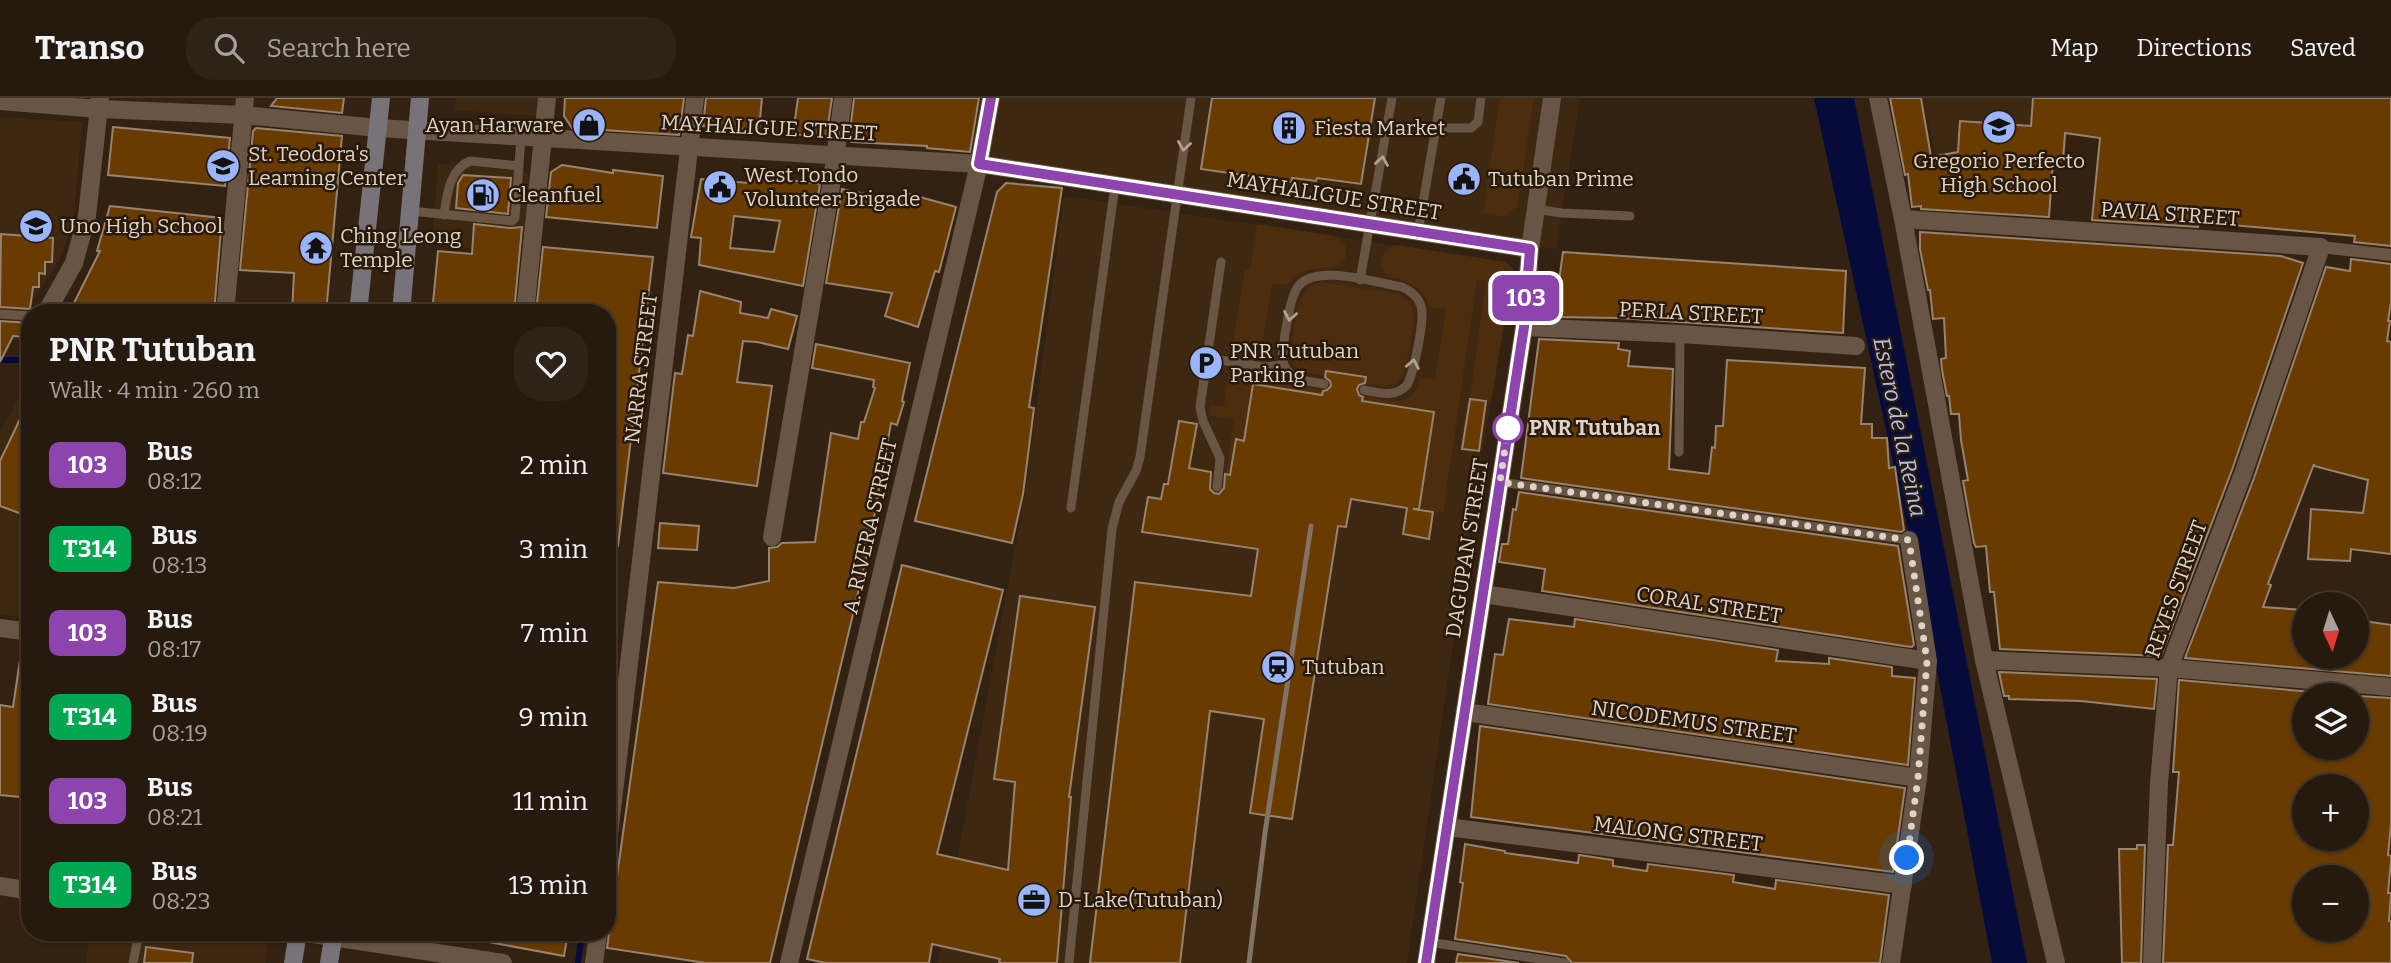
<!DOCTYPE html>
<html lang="en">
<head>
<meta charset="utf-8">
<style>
	:root { --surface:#261a0e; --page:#2e2317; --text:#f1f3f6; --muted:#a4a19e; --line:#42382e }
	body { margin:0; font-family:Bitter,serif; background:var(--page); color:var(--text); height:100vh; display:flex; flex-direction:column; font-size:26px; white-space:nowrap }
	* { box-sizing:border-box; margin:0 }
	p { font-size:23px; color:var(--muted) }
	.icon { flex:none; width:38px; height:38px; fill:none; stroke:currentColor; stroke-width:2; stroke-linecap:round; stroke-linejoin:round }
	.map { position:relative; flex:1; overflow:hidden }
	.details { position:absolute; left:21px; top:206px; width:595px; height:637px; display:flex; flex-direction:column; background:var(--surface); border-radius:28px; box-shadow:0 2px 5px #0004,0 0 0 2px var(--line) }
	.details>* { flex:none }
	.badge { padding:0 14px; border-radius:10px; font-size:24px; line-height:46px }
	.needle { width:46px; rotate:176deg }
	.controls { position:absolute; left:2292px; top:494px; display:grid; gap:14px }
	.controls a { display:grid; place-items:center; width:77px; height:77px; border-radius:50%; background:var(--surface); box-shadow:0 2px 5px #0004,0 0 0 2px var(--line); font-size:35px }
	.you { position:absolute; width:35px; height:35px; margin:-18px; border:5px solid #fff; border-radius:50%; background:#1a73e8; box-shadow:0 0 0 10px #1a73e833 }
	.map>.badge { position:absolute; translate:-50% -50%; box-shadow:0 0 0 4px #fff }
	.round { display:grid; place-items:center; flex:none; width:74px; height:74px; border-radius:28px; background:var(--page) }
	.summary { display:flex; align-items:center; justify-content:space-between; height:119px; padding:0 28px }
	h1 { font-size:33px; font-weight:700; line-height:52px }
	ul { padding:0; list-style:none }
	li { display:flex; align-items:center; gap:21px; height:84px; padding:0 28px }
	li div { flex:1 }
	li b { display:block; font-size:26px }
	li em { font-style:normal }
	li .badge { min-width:77px; font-weight:700; text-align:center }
	header { display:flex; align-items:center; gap:42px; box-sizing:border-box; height:98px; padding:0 35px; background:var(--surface); border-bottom:2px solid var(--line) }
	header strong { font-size:33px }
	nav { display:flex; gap:38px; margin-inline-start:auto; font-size:24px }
	.search { width:490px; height:63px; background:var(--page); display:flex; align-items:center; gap:18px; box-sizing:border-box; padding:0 24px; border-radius:28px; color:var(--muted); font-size:26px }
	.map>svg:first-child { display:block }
	.built { fill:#3f2812 }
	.green { fill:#4c2e0e }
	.water { fill:#050c3b }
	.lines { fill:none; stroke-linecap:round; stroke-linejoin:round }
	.stream { stroke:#050c3b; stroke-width:6 }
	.building { fill:#683b01; stroke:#988370; stroke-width:2; fill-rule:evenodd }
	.service { stroke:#695543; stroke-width:9 }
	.pedestrian { stroke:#695543; stroke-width:12 }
	.minor { stroke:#695543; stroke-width:18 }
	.tertiary { stroke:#695543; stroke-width:18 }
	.secondary { stroke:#787279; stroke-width:18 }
	.rail { stroke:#827366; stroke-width:5 }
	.oneway { stroke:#afa193 }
	.line-casing { stroke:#fff; stroke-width:16 }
	.line { stroke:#8e44ad; stroke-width:10 }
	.walk { stroke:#ded3c8; stroke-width:7; stroke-dasharray:0 12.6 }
	.stop-dot { fill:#fff; stroke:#8e44ad; stroke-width:3.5 }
	.labels { text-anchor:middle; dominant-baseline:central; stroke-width:5; stroke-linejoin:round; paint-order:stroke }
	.poi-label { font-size:21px; fill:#ded3c8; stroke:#291908; text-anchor:start }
	.street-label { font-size:21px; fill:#ded3c8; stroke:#291908 }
	.stop-label { font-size:21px; font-weight:bold; fill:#ded3c8; stroke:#291908; text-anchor:start }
	.water-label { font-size:23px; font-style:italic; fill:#afc1f2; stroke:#291908 }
</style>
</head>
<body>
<header>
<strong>Transo</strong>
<div class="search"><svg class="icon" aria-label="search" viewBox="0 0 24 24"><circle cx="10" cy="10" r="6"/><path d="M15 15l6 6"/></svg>Search here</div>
<nav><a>Map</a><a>Directions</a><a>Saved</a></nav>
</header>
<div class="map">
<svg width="2391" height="865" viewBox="0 0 2391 865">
	<rect width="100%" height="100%" fill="#332212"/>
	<!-- built -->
	<g class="built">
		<path d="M456,0H537L536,18L455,12Z"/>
		<path d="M994,0H1580L1556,151L983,63Z"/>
		<path d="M1923,0H2072L2064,68L1936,59Z"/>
		<path d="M0,19L82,24L74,116L68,139L60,160L19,224L8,249L0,254Z"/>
		<path d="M438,66L523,72L532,81L526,146L499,144L498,152L432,147Z"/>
		<path d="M1064,98L1505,164L1511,168L1513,174L1471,420L1407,865H938L1025,396Z"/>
		<path d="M30,279V521L0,516V335Z"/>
		<path d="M90,835H187L268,846L265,865H86Z"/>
	</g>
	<!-- green -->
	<g class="green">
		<path d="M1500,0H1534L1517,109L1502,119L1483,116Z"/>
		<path d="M1257,126L1335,138C1341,141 1345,144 1346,151C1349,175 1319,168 1306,173C1298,176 1292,181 1287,187L1272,185L1261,256L1232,252L1245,172H1250Z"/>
		<path d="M1397,147L1505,164L1513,171L1491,304L1470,301L1486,183L1477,182L1443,415L1419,412L1434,314L1362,303L1363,298C1389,302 1412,314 1420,280L1435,282L1446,211L1430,209C1425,196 1416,186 1403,182C1398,180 1391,181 1387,177C1374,166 1384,150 1397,147Z"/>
		<path d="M1322,184L1398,196L1411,205C1417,219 1408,274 1397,285L1383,288L1302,274L1294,268L1291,259C1295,234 1293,188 1322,184Z"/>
		<path d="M1228,278L1323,292L1322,297L1253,287L1244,343L1236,342L1229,383L1225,382L1234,321L1208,317L1210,307L1224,309Z"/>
	</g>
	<!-- water -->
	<path class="water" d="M1814,0H1854L2027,865H1992L1928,525Z"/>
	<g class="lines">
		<!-- stream -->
		<g class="stream">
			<path d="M0,262H30"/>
			<path d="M578,865L582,835"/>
		</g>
	</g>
	<!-- building -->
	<g class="building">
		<path d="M277,0H344L342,15L271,8Z"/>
		<path d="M565,0H684L679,37L572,30L564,18Z"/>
		<path d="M706,0H762L759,32L703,28Z"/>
		<path d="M798,0H832L826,40L793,36Z"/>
		<path d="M854,0H979L970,54L927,50V48L852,44L849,42Z"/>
		<path d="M1212,0H1375L1361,86L1317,80L1316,83L1292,80V84L1201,71Z"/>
		<path d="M1890,0H1921L1931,59L1958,54L1960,23L2031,28L2033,0H2391V148L2354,144L2355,138L2199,124L2198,129L2092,122L2100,40L2065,35L2063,63L2053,62L2049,119L1921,111V108L1912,109L1908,76L1905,77Z"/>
		<path d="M113,29L230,40L225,88L108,77Z"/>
		<path d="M256,30L342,38L326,215H292L294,175L240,172L253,33Z"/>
		<path d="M562,67L613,75V72L663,78L657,130L546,119L551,74Z"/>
		<path d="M463,77L511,80L508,116L456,110L458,85Z"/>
		<path d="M750,77L820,86L803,188L699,167L701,140L691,139L701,81L749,85ZM734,118L780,123L774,154L730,150Z"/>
		<path d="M1006,85L1062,90L1029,309L1034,310L1023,396L1012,445L915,423L997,94Z"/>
		<path d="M842,91L907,105L909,96L956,109L939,174L935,173L918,229L885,218L892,195L826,185Z"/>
		<path d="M110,108L222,120L214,215H69L100,153H97Z"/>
		<path d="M474,126L511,130L522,129L514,215H432L438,153L472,156Z"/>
		<path d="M1920,134L2281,158L2303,165L2232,372L2161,558L2000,551L1994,494H1990L1986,448L1976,449L1974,445L1963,383L1968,382L1961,342L1959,316H1951L1949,298H1947L1942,272L1941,261L1946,260L1944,220L1933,221L1930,192H1928L1920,151Z"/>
		<path d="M1,136L53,140L52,164H45V176L39,175V189H33L30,211L0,209Z"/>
		<path d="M543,149L653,159L618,448L607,447V215H536Z"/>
		<path d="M1563,154L1846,173L1843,235L1619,220L1554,219Z"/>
		<path d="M2351,161L2391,166V204L2388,223H2390L2387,243L2391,244V456L2351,451L2350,463L2308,461L2311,411L2363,415L2368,382L2314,368V366L2268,486L2271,487L2263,509L2305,512V558H2357V522L2391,527V578L2185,560L2254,380L2326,169L2350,173Z"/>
		<path d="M700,193L741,204L740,215L768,220L771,211L797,218L788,251L757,244L743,243L737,284L772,288L757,388L663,375L675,275L682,276L688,237L693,238Z"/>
		<path d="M0,223L30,225V239L13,238L0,264Z"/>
		<path d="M1539,241L1619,245L1618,251L1630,253L1628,268L1673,271L1669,371L1709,376L1712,349L1715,350L1716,328H1723L1727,262L1865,270L1861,326H1872V340H1887L1889,370L1895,369L1904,432L1901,434L1521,380Z"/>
		<path d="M816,246L910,265L902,303L904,304L897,327L891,325L868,453L770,865H706L607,850L658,484L734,490L769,483V450L777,449L782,445L815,444L831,335L858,341L861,324H864L875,290L873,289L874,282L812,270Z"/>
		<path d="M1326,273L1366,279L1365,285L1359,287L1357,291L1359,297L1363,299L1362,303L1434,314L1419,411H1413L1433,414L1429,441L1403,436L1407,410L1351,401L1346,429L1338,428L1292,721L1250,715L1264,621L1210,613L1180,865H1090L1135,484L1251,498L1258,451L1142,434L1148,399L1161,401L1164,386H1168L1179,323L1197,326L1189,370L1211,374L1210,391L1214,395L1219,396L1224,390L1225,376L1230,377L1236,341L1244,343L1253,286L1322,297L1323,293L1327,292L1331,288L1330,283L1325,279Z"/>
		<path d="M30,300V419L0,408V363Z"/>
		<path d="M1470,301L1486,303L1479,353L1462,351Z"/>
		<path d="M1519,394L1898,448L1914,547L1912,549L1904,548L1542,493L1545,471L1499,464L1502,446H1508L1513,411L1516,412Z"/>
		<path d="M660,425L699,428L697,452L658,450Z"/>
		<path d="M902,467L1003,492L937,756L1008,772L1015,684L994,681L1020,498L1095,509L1069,699H1071L1057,865H999L1000,861L932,846L929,865H826L807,861Z"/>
		<path d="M1509,521L1574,529L1575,521L1778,552L1776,563L1829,566V560L1892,569V578L1915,580L1908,667L1488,606L1495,556L1503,557Z"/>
		<path d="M20,562L30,563V700L0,697V607L13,609Z"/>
		<path d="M1999,574L2157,581L2154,611L2081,603L2009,601V598H2004Z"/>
		<path d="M2179,582L2323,595V597H2305L2304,649H2357L2359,598L2391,600V726L2388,757L2391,758V762L2388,795H2391L2389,823H2391V865H2163L2168,747H2173L2179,674H2173ZM2305,688H2357V740H2305ZM2305,779H2357V831H2305Z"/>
		<path d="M1480,628L1905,690L1893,774L1471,719Z"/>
		<path d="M1465,746L1505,753V755L1578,765L1579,757L1613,762V768L1647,773L1648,766L1734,777L1733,784L1775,791L1776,782L1889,797L1880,865H1572L1566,858L1455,841L1463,785L1460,784Z"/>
		<path d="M2137,747H2145L2141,865H2122L2119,751H2137Z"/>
		<path d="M484,835H568L564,858L483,843Z"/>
		<path d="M146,849L193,855L192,865H144Z"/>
		<path d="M1458,856L1519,865H1456Z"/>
	</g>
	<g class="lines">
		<!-- service -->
		<g class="service">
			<path d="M1436,30H1471L1478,24L1481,0"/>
			<path d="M1536,111L1561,115L1630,118"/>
			<path d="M410,113L512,123L515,120L521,39"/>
			<path d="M444,117C447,97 449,72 470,63L519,68"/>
			<path d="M1418,134L1441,0"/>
			<path d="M1360,182L1392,0"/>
			<path d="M0,216L30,218"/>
			<path d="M1207,260L1264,269L1283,267"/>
			<path d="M1324,286C1305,283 1286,282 1282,260C1284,242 1288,205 1297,190C1313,164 1376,185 1402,189C1411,193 1418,198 1421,208C1425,222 1414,274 1407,287C1395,300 1380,295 1364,292"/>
			<path d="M1679,354L1680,236"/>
			<path d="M1500,384L1909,442"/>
			<path d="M1217,389L1220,360L1203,323L1200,309L1221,164"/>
			<path d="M1071,410L1115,87"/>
			<path d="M1429,844L1565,865"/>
			<path d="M133,865L139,835"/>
			<path d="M1069,865L1112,431L1119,404L1136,373L1140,359L1191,0"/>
		</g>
		<!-- pedestrian -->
		<path class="pedestrian" d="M2321,149L2391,157"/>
		<!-- minor -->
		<g class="minor">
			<path d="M1878,0L1903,121L1984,562L2056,865"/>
			<path d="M0,3L99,11L243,17L378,30"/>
			<path d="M1903,121L2321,149L2243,376L2169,570L2159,685L2152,865"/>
			<path d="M46,215L74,165L87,118L100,0"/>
			<path d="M225,215L245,0"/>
			<path d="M525,215L547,0"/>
			<path d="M1524,229L1680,236L1856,248"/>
			<path d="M772,439L833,76L843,0"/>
			<path d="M1483,496L1928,563"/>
			<path d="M0,530L30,534"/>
			<path d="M1984,562L2169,570L2391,589"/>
			<path d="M1465,614L1918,680"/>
			<path d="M1447,729L1903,787"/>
			<path d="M607,754L695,0"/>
			<path d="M594,865L598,835"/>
			<path d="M1891,865L1918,680L1928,563L1909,442"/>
		</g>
		<!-- tertiary -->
		<g class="tertiary">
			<path d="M378,30L979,66L1530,151"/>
			<path d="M0,788L30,793"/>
			<path d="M306,835L503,865"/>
			<path d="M789,865L979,66L991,0"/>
			<path d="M1426,865L1524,229L1530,151L1552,0"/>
		</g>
		<!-- secondary -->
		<g class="secondary">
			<path d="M358,215L381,0"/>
			<path d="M401,215L420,0"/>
			<path d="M293,865L298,835"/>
			<path d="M329,865L334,835"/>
		</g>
		<!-- rail -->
		<path class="rail" d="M1249,865L1265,735L1311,428"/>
	</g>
	<!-- one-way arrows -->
	<defs><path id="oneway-chevron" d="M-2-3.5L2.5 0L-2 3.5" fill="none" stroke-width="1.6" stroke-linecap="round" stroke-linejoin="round" transform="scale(1.75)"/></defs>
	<g class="oneway">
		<use href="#oneway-chevron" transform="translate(1184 48) rotate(99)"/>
		<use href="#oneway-chevron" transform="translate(1382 63) rotate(-81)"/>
		<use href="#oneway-chevron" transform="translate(1290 218) rotate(100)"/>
		<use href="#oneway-chevron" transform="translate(1413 266) rotate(-79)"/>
	</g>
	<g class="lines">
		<!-- line casing -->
		<g class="line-casing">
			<path id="line" d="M991,0L979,66L1530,151L1524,229L1426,865"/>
		</g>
		<!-- line -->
		<use href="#line" class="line"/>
		<!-- walk -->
		<path class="walk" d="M1508,330L1500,384L1909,442L1927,563L1918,680L1907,760"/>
	</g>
	<!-- icons -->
	<defs>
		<g id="shop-disc" transform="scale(1.75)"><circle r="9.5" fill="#9ab5fd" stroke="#291908"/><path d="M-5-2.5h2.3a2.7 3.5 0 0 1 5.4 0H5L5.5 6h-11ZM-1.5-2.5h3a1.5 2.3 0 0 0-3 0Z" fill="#111"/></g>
		<g id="school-disc" transform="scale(1.75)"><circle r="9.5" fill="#9ab5fd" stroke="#291908"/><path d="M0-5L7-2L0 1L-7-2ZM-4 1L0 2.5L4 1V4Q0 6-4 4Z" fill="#111"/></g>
		<g id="building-disc" transform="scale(1.75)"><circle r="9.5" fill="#9ab5fd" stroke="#291908"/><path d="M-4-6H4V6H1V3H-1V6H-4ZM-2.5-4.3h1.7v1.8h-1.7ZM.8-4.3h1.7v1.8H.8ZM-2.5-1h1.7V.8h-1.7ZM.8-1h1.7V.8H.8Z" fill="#111"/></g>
		<g id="civic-disc" transform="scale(1.75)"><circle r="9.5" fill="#9ab5fd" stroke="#291908"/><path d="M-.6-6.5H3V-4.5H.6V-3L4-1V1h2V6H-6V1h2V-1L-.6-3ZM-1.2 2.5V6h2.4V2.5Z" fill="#111"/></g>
		<g id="fuel-disc" transform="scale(1.75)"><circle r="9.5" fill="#9ab5fd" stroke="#291908"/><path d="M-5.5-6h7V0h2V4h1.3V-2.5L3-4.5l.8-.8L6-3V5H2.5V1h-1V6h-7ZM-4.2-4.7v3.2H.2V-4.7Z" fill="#111"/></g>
		<g id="temple-disc" transform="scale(1.75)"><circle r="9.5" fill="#9ab5fd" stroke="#291908"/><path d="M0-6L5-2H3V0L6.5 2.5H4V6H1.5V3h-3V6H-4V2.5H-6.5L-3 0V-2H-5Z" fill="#111"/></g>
		<g id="parking-disc" transform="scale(1.75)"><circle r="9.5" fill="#9ab5fd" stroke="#291908"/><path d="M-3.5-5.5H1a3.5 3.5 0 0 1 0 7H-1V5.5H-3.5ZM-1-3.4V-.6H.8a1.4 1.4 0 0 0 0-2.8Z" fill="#111"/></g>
		<g id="station-disc" transform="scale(1.75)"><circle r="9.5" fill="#9ab5fd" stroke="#291908"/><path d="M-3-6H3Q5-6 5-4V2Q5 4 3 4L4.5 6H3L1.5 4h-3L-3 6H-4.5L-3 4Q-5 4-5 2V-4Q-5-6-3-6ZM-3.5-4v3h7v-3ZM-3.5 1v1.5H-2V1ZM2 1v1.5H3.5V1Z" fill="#111"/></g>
		<g id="office-disc" transform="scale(1.75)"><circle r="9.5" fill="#9ab5fd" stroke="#291908"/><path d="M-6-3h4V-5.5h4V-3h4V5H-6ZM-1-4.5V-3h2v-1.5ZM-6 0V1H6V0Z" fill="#111"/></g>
	</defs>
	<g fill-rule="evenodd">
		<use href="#shop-disc" x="589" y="27"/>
		<use href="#school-disc" x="1999" y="29"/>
		<use href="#building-disc" x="1289" y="30"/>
		<use href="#school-disc" x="223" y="68"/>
		<use href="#civic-disc" x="1464" y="81"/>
		<use href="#civic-disc" x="720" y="89"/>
		<use href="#fuel-disc" x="483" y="97"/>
		<use href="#school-disc" x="36" y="128"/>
		<use href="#temple-disc" x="316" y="150"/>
		<use href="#parking-disc" x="1206" y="265"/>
		<use href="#station-disc" x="1278" y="569"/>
		<use href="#office-disc" x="1034" y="802"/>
	</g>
	<!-- markers -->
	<circle class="stop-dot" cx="1508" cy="330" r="14"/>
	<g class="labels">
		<!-- poi labels -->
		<g class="poi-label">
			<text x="564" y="27" text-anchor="end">Ayan Harware</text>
			<text x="1314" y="30">Fiesta Market</text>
			<text x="248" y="56">St. Teodora's<tspan x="248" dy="24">Learning Center</tspan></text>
			<text x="1999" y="63" text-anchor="middle">Gregorio Perfecto<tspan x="1999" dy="24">High School</tspan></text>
			<text x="744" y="77">West Tondo<tspan x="744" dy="24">Volunteer Brigade</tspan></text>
			<text x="1488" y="81">Tutuban Prime</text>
			<text x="508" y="97">Cleanfuel</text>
			<text x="60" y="128">Uno High School</text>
			<text x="340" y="138">Ching Leong<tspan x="340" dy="24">Temple</tspan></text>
			<text x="1230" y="253">PNR Tutuban<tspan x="1230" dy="24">Parking</tspan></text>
			<text x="1302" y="569">Tutuban</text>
			<text x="1058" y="802">D-Lake(Tutuban)</text>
		</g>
		<!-- street labels -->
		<g class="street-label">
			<text transform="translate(769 30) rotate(3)">MAYHALIGUE STREET</text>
			<text transform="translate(1334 98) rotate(9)">MAYHALIGUE STREET</text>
			<text transform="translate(2170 116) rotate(4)">PAVIA STREET</text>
			<text transform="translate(1691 215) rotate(3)">PERLA STREET</text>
			<text transform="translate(641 270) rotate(-83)">NARRA STREET</text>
			<text transform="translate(870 428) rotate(-77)">A. RIVERA STREET</text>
			<text transform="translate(1467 450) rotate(-81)">DAGUPAN STREET</text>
			<text transform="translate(2176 491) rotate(-70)">REYES STREET</text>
			<text transform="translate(1709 507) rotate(9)">CORAL STREET</text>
			<text transform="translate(1694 624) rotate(8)">NICODEMUS STREET</text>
			<text transform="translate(1678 736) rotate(7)">MALONG STREET</text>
		</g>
		<!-- stop labels -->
		<g class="stop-label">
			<text x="1529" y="330">PNR Tutuban</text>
		</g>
		<!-- water labels -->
		<g class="water-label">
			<text transform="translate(1900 329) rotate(78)">Estero de la Reina</text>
		</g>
	</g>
</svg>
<div class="controls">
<a><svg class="needle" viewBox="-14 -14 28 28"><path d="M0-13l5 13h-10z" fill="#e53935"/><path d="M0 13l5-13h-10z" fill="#a4a19e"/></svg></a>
<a><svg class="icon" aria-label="layers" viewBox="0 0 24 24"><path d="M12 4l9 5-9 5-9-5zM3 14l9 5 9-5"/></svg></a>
<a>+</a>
<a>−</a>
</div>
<div class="you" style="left:1907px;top:760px"></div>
<b class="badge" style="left:1526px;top:200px;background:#8e44ad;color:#fff">103</b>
<section class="details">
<div class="summary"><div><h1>PNR Tutuban</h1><p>Walk · 4 min · 260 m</p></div><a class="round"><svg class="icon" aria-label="heart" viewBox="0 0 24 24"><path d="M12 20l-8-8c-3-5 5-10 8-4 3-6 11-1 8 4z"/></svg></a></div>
<ul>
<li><span class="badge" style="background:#8e44ad;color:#fff">103</span><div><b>Bus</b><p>08:12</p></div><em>2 min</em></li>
<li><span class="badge" style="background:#00a651;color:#fff">T314</span><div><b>Bus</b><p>08:13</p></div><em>3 min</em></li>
<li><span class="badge" style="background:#8e44ad;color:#fff">103</span><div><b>Bus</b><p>08:17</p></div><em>7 min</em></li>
<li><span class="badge" style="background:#00a651;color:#fff">T314</span><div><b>Bus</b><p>08:19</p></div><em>9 min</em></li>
<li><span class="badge" style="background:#8e44ad;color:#fff">103</span><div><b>Bus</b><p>08:21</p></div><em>11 min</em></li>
<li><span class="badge" style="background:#00a651;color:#fff">T314</span><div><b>Bus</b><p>08:23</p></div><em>13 min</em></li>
</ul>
</section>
</div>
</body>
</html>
